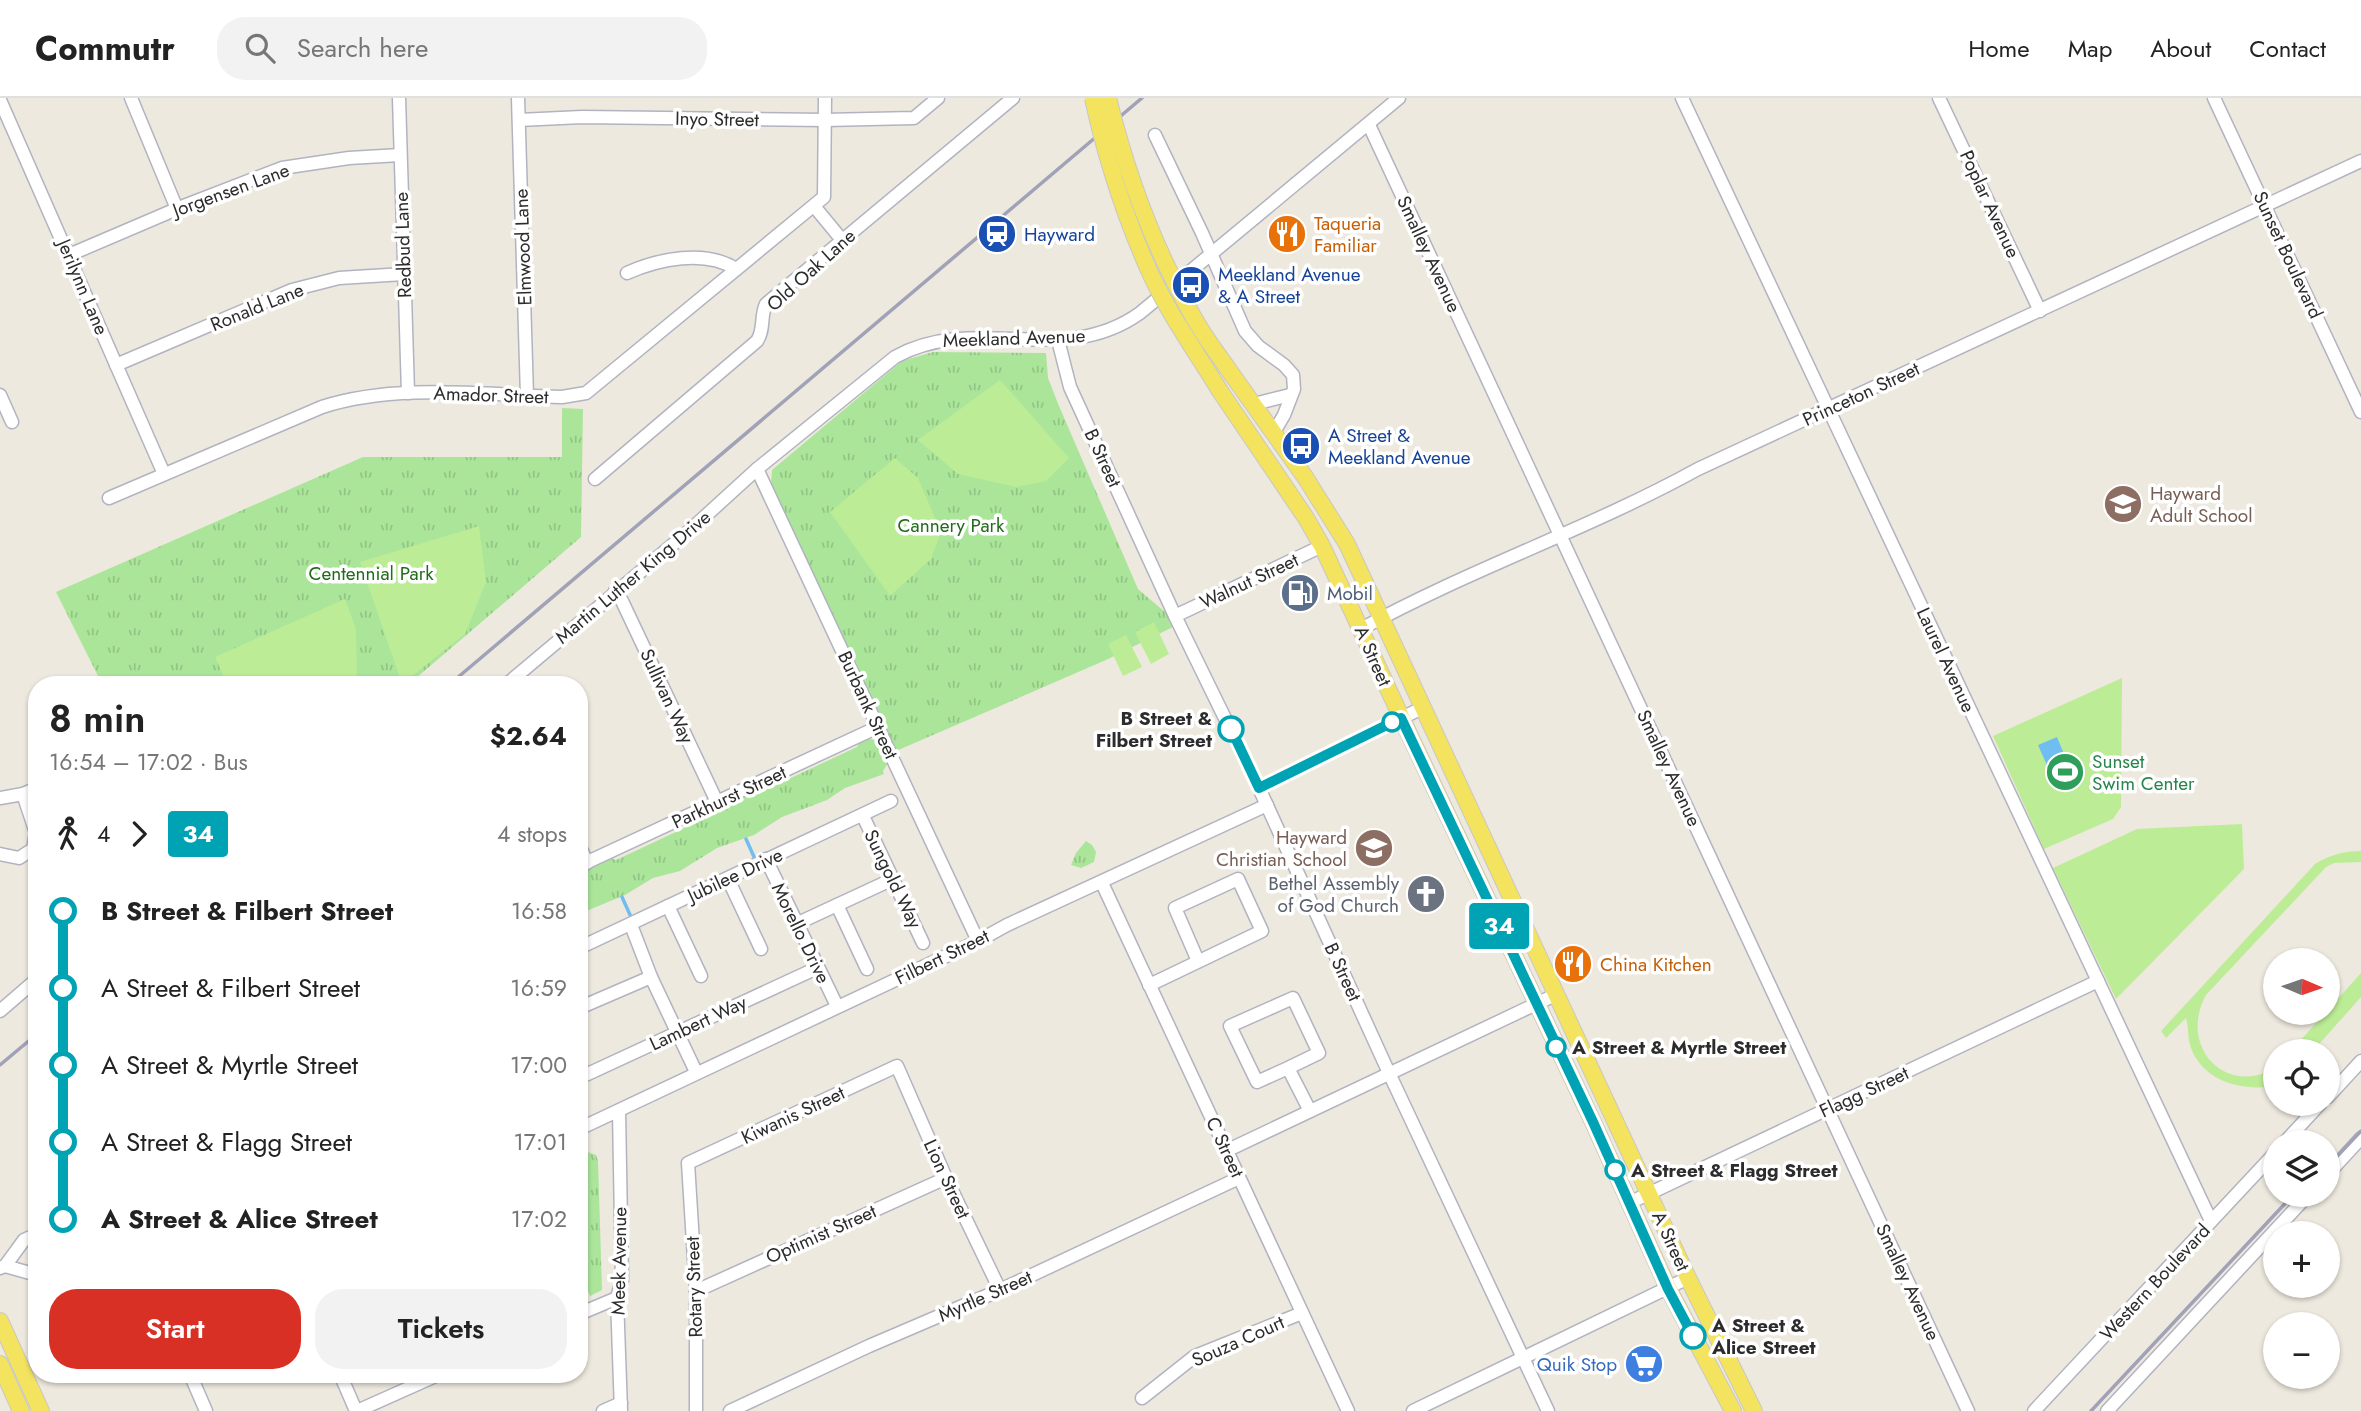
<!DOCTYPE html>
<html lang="en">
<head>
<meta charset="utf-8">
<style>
	:root { --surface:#fff; --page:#f2f2f2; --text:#222; --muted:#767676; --line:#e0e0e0; --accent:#d93025 }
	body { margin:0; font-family:Jost,sans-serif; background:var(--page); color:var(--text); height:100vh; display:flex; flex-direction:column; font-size:26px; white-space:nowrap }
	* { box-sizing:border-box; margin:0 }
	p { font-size:23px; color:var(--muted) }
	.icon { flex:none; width:38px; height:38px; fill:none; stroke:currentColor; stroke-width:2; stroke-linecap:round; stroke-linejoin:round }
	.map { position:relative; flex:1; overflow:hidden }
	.drawer { position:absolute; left:28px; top:578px; width:560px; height:707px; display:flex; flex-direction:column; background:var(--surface); border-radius:28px; box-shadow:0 2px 5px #0004 }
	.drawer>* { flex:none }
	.badge { padding:0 14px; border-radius:5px; font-size:24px; line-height:46px }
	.needle { width:46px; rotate:92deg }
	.fabs { position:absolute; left:2263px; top:850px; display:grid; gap:14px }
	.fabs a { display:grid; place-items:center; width:77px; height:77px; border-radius:50%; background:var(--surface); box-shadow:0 2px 5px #0004; font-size:35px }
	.map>.badge { position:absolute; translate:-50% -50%; box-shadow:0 0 0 4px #fff }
	.legs { display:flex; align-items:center; gap:10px; height:77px; padding:0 21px; font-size:23px }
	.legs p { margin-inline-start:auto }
	.head { display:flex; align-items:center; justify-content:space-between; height:119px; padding:0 21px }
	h1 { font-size:38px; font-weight:600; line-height:52px }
	.action { display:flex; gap:14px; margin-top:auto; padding:14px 21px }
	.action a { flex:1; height:80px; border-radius:28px; background:var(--accent); color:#fff; font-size:28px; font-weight:600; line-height:80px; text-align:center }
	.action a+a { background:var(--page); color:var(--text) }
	ul { padding:0 21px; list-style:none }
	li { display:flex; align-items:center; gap:24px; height:77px; font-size:26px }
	li i { display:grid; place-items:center; width:10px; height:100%; margin:0 9px; background:currentColor }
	li i::after { content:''; width:18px; height:18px; margin:-9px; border:5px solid; border-radius:50%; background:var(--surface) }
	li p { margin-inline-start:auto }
	li:first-child i { background:linear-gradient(#0000 50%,currentColor 0) }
	li:last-child i { background:linear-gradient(currentColor 50%,#0000 0) }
	header { display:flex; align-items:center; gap:42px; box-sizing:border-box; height:98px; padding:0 35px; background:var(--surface); border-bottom:2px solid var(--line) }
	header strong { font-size:33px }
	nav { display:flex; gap:38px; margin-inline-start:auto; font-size:24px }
	.search { width:490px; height:63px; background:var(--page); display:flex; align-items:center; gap:18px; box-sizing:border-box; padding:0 24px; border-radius:28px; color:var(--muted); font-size:26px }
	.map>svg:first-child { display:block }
	.park { fill:url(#park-tufts) }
	.pitch { fill:#bdec96 }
	.water { fill:#70bef1 }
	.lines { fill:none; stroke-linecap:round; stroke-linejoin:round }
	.stream { stroke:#70bef1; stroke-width:3.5 }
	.minor-casing { stroke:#b2b3c0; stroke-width:15 }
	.major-casing { stroke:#c8c8c8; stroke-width:18 }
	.minor { stroke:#fff; stroke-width:12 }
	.major { stroke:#f3e35e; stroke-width:16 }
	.rail { stroke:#a1a1b7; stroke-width:3.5 }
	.major-bridge-casing { stroke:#c8c8c8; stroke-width:18; stroke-linecap:butt }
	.major-bridge { stroke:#f3e35e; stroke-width:16 }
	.line-1-casing { stroke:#fff; stroke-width:16 }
	.line-1 { stroke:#00a3b4; stroke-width:10 }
	.stop-1-dot { fill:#fff; stroke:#00a3b4; stroke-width:3.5 }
	.labels { text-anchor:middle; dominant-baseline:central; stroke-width:7; stroke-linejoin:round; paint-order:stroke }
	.street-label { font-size:19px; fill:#2c2c2c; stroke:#fff }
	.food-label { font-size:19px; fill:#c56008; stroke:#fff; text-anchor:start }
	.transit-label { font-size:19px; fill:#164399; stroke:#fff; text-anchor:start }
	.education-label { font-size:19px; fill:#785e54; stroke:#fff; text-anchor:start }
	.park-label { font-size:19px; fill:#206c19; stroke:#fff }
	.service-label { font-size:19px; fill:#4e5e75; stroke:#fff; text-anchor:start }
	.stop-label { font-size:19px; font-weight:bold; fill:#2c2c2c; stroke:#fff; text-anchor:start }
	.leisure-label { font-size:19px; fill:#27864d; stroke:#fff; text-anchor:start }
	.worship-label { font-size:19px; fill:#5b616d; stroke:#fff; text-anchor:end }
	.shop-label { font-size:19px; fill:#366cbe; stroke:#fff; text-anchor:end }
</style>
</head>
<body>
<header>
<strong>Commutr</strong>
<div class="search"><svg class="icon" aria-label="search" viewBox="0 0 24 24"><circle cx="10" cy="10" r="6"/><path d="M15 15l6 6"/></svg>Search here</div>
<nav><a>Home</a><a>Map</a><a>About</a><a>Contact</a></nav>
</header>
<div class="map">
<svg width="2361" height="1313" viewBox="0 0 2361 1313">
	<defs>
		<pattern id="park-tufts" width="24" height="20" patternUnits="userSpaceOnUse" patternTransform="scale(1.75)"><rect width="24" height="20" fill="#aae59a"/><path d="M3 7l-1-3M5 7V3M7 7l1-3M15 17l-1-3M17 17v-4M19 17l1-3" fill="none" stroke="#92c585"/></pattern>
	</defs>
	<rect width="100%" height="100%" fill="#eee9de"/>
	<!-- park -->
	<g class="park">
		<path d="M933,254L1046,255L1048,280L1059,308L1138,491L1179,526L1106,562L896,653L771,386L772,372L902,263Z"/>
		<path d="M562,310L583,311L581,439L409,586H102L56,494L363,359H562Z"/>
		<path d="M868,640L879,644L888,665L883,673L884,676L845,690L827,702L782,719L754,737L717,750L680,773L653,780L625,797L579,816V775L611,760L616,762L695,725L697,719L742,698L748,700L857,649L859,644Z"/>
		<path d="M1086,743L1092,747L1096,754L1094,764L1081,770L1071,767L1076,755Z"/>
		<path d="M579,1051L596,1057L598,1063L602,1192L590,1198L579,1174Z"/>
	</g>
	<!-- pitch -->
	<g class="pitch">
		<path d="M1000,282L1069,360L1046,383L1016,389L958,376L918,342Z"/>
		<path d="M895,360L918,380L941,434L931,461L890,498L830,414Z"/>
		<path d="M479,428L486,484L465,536L402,586L360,464Z"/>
		<path d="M345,501L356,531L357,586H227L215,559Z"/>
		<path d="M1154,524L1169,556L1151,566L1135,534Z"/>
		<path d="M1126,537L1142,569L1123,578L1108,546Z"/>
		<path d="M2122,580L2121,709L2113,721L2044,751L1993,638Z"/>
		<path d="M2242,726L2244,771L2116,901L2053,770L2137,731Z"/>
		<path d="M2361,753V764L2334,765L2326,769L2206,897C2178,948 2225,999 2275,970V988C2240,994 2198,982 2189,943C2188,935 2188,928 2186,920L2166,940L2161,933L2315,766C2330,757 2343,753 2361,753Z"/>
		<path d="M2361,875V899L2312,954H2290L2325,915H2328V912Z"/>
	</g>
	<!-- water -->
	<path class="water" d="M2057,639L2071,673L2053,681L2038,647Z"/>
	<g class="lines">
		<!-- stream -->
		<g class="stream">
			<path d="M746,741L755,761"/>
			<path d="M622,799L631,819"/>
		</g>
		<!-- minor casing -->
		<g class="minor-casing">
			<g id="minor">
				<path d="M131,0L177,111"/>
				<path d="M399,0L408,295"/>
				<path d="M518,0L527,298"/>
				<path d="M1682,0L2211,1123"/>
				<path d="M1939,0L2040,213"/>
				<path d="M2214,0L2361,314"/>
				<path d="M0,2L164,376"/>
				<path d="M519,22L582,19L825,22L914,20L938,0"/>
				<path d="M1369,27L1968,1313"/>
				<path d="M1155,37L1202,135L1245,233L1258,248L1284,267L1293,277L1294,291L1284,317L1274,334"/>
				<path d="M814,108L842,142"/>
				<path d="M69,157L186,107L282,70L349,60L400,57"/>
				<path d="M627,175C658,161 705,151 736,171"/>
				<path d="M1058,242L1070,289L1175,518L1259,690L1389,975L1548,1313"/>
				<path d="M116,267L292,192L339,180L404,176"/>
				<path d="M0,297L12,324"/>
				<path d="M1254,306L1290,297"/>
				<path d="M757,371L978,843"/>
				<path d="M595,381L757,243C765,231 760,218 766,206L1013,0"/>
				<path d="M109,400L322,309C397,285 484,297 562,299L586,295L824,99L825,0"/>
				<path d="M615,493L622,503L717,704"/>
				<path d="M1175,518L1322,448"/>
				<path d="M1361,531C1470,471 1589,431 1698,371L2361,63"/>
				<path d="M507,586L689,433L757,371L895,259C977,214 1062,271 1140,215L1399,0"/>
				<path d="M1259,690L1422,610"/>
				<path d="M0,700L23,696L37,690"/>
				<path d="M863,718L923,845"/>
				<path d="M579,746L587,765"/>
				<path d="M0,756L19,760L33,751L36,735L23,696"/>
				<path d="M766,761L837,908"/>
				<path d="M579,768L878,629"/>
				<path d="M728,781L761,851"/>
				<path d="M1102,785L1348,1313"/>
				<path d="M837,807L867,871"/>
				<path d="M668,808L701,878"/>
				<path d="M796,826L893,781"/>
				<path d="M631,827L651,879L696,974"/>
				<path d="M579,850L891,703"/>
				<path d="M1149,887L1162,881L1262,833L1238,781L1175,810L1198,863"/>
				<path d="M586,907L651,879"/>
				<path d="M0,913L37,881"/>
				<path d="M1288,970L1257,984L1230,928L1293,900L1319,955L1288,970L1310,1013"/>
				<path d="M579,980L817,870"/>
				<path d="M2328,999L2361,963"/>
				<path d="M619,1013L622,1182L617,1200L621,1313"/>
				<path d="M579,1031L978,843L1007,827L1267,707"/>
				<path d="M2284,1045L2320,1006"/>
				<path d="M1226,1053L1555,897"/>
				<path d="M2328,1076L2361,1040"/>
				<path d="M1629,1105L2098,883"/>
				<path d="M5,1168L37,1177"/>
				<path d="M0,1170L5,1168L24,1142L37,1136"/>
				<path d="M696,1193L946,1080"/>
				<path d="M579,1216L617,1200"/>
				<path d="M190,1276L206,1313"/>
				<path d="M340,1276L356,1313"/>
				<path d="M1142,1300L1195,1258L1302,1215"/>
				<path d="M357,1313L440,1276"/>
				<path d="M603,1313L621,1305"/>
				<path d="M696,1313V1193L688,1065L897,968L946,1080L1000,1192"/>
				<path d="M730,1313L869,1248L1000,1192L1239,1080"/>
				<path d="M1413,1313L1688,1180"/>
				<path d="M2034,1313L2275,1055"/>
				<path d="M2107,1313L2308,1097"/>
			</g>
		</g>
		<!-- major casing -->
		<g class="major-casing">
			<g id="major">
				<path d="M1233,278L1305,379L1347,446L1688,1180L1754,1313"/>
				<path d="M1220,293L1306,420L1322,448L1409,636L1593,1024L1668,1190L1733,1313"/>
				<path d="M0,1223L41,1313"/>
				<path d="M0,1266L21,1313"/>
			</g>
		</g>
		<!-- minor -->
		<use href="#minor" class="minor"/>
		<!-- major -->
		<use href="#major" class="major"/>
		<!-- rail -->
		<g class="rail">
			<path d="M450,586L1142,0"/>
			<path d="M0,967L37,936"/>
			<path d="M2328,1068L2361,1033"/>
			<path d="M2091,1313L2293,1097"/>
		</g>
		<!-- major-bridge casing -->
		<g class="major-bridge-casing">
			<g id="major-bridge">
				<path d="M1093,0C1105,56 1124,115 1147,168C1166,212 1195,252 1220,293"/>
				<path d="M1108,0C1127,77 1154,151 1194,220C1205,240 1220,259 1233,278"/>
			</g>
		</g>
		<!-- major-bridge -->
		<use href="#major-bridge" class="major-bridge"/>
	</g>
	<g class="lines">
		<!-- line-1 casing -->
		<g class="line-1-casing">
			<path id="line-1" d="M1231,631L1259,690L1401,620L1593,1024L1668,1191L1693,1238"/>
		</g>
		<!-- line-1 -->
		<use href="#line-1" class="line-1"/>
	</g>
	<!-- icons -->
	<defs>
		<g id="station-disc" transform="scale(2.0125)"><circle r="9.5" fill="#1a4fb4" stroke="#fff"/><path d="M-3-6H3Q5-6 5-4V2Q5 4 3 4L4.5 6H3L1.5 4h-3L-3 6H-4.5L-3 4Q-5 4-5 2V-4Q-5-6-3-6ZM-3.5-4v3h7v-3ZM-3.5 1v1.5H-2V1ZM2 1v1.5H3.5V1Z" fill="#fff"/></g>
		<g id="restaurant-disc" transform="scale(2.0125)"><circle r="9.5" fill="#e8710a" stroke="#fff"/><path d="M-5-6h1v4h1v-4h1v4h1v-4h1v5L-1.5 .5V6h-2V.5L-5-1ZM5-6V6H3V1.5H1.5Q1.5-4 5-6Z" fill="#fff"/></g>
		<g id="bus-disc" transform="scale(2.0125)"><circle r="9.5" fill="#1a4fb4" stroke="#fff"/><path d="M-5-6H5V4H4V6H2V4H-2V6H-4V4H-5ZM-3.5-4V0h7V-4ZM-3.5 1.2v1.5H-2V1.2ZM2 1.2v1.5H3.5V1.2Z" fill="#fff"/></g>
		<g id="school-disc" transform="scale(2.0125)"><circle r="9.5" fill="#8d6e63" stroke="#fff"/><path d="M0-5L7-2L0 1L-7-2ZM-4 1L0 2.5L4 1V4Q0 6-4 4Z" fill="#fff"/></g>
		<g id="fuel-disc" transform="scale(2.0125)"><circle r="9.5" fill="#5c6f8a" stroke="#fff"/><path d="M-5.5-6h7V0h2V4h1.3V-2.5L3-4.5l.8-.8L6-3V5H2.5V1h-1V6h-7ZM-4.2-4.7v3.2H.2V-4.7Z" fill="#fff"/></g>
		<g id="stadium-disc" transform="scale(2.0125)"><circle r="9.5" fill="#2e9e5b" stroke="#fff"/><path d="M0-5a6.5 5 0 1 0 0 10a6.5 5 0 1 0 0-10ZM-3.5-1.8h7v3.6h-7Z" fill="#fff"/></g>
		<g id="church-disc" transform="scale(2.0125)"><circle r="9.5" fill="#6b7280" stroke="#fff"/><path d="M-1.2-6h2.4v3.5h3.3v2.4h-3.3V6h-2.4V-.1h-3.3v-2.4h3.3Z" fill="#fff"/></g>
		<g id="supermarket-disc" transform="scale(2.0125)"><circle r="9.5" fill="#3f7fe0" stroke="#fff"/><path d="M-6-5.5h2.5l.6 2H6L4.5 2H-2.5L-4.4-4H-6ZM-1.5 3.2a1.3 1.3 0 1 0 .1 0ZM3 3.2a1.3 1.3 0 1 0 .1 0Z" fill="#fff"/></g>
	</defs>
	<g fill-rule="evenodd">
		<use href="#station-disc" x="997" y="136"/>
		<use href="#restaurant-disc" x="1287" y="136"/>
		<use href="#bus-disc" x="1191" y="187"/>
		<use href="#bus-disc" x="1301" y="348"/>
		<use href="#school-disc" x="2123" y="406"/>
		<use href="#fuel-disc" x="1300" y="495"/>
		<use href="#stadium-disc" x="2065" y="674"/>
		<use href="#school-disc" x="1374" y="750"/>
		<use href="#church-disc" x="1426" y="796"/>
		<use href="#restaurant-disc" x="1573" y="866"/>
		<use href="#supermarket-disc" x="1644" y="1266"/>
	</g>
	<!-- markers -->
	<g class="stop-1-dot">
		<circle cx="1392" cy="624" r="9"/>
		<circle cx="1231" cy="631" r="12"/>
		<circle cx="1556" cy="949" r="9"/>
		<circle cx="1615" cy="1072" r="9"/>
		<circle cx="1693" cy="1238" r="12"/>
	</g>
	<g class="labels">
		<!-- street labels -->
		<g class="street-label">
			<text transform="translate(717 21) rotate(1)">Inyo Street</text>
			<text transform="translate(231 92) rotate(-20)">Jorgensen Lane</text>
			<text transform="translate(1990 106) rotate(65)">Poplar Avenue</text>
			<text transform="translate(403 147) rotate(-92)">Redbud Lane</text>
			<text transform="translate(523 149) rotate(-92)">Elmwood Lane</text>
			<text transform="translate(1429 156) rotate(65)">Smalley Avenue</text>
			<text transform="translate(2288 157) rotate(65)">Sunset Boulevard</text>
			<text transform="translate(811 172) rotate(-42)">Old Oak Lane</text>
			<text transform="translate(83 189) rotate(67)">Jerilynn Lane</text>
			<text transform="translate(257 209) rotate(-22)">Ronald Lane</text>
			<text transform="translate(1014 240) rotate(-2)">Meekland Avenue</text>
			<text transform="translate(1861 296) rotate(-25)">Princeton Street</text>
			<text transform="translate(491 297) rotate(2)">Amador Street</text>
			<text transform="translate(1103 360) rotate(65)">B Street</text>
			<text transform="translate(633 479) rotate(-40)">Martin Luther King Drive</text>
			<text transform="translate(1249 483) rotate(-25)">Walnut Street</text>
			<text transform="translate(1373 558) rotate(66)">A Street</text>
			<text transform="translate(1946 562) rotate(65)">Laurel Avenue</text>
			<text transform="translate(667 598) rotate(65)">Sullivan Way</text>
			<text transform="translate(868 607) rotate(65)">Burbank Street</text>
			<text transform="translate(1669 670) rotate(65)">Smalley Avenue</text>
			<text transform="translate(729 699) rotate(-25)">Parkhurst Street</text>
			<text transform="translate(735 777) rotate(-25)">Jubilee Drive</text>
			<text transform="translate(893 781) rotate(64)">Sungold Way</text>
			<text transform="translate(801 835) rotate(64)">Morello Drive</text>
			<text transform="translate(942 859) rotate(-26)">Filbert Street</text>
			<text transform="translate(1343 874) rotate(65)">B Street</text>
			<text transform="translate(698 925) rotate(-25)">Lambert Way</text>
			<text transform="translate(1864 994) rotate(-25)">Flagg Street</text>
			<text transform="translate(793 1017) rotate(-25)">Kiwanis Street</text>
			<text transform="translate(1225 1049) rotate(65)">C Street</text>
			<text transform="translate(947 1081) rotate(65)">Lion Street</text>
			<text transform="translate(821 1136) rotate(-24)">Optimist Street</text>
			<text transform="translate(1671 1143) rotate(65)">A Street</text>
			<text transform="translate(619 1163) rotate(-89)">Meek Avenue</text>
			<text transform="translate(1908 1184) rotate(65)">Smalley Avenue</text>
			<text transform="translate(2155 1184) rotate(-47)">Western Boulevard</text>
			<text transform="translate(694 1189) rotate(-92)">Rotary Street</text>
			<text transform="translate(985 1198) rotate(-24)">Myrtle Street</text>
			<text transform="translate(1238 1243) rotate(-24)">Souza Court</text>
		</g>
		<!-- food labels -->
		<g class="food-label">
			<text x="1314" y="125">Taqueria<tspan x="1314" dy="22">Familiar</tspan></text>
			<text x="1600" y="866">China Kitchen</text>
		</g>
		<!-- transit labels -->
		<g class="transit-label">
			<text x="1024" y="136">Hayward</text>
			<text x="1218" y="176">Meekland Avenue<tspan x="1218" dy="22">&amp; A Street</tspan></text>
			<text x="1328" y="337">A Street &amp;<tspan x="1328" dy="22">Meekland Avenue</tspan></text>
		</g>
		<!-- education labels -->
		<g class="education-label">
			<text x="2150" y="395">Hayward<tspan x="2150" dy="22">Adult School</tspan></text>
			<text x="1347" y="739" text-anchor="end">Hayward<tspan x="1347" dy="22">Christian School</tspan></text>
		</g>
		<!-- park labels -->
		<g class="park-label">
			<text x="951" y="427">Cannery Park</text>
			<text x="371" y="475">Centennial Park</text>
		</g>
		<!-- service labels -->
		<g class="service-label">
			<text x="1327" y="495">Mobil</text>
		</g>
		<!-- stop labels -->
		<g class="stop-label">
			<text x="1212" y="620" text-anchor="end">B Street &amp;<tspan x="1212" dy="22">Filbert Street</tspan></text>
			<text x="1572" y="949">A Street &amp; Myrtle Street</text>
			<text x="1631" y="1072">A Street &amp; Flagg Street</text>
			<text x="1712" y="1227">A Street &amp;<tspan x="1712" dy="22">Alice Street</tspan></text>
		</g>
		<!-- leisure labels -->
		<g class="leisure-label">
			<text x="2092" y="663">Sunset<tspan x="2092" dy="22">Swim Center</tspan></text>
		</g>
		<!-- worship labels -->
		<g class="worship-label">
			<text x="1399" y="785">Bethel Assembly<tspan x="1399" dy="22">of God Church</tspan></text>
		</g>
		<!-- shop labels -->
		<g class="shop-label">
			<text x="1617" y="1266">Quik Stop</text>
		</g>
	</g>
</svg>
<div class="fabs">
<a><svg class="needle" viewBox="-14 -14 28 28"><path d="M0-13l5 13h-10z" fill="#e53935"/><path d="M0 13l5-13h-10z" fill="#767676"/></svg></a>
<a><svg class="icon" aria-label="locate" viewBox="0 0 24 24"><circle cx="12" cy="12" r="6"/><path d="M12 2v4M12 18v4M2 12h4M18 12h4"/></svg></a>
<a><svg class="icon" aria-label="layers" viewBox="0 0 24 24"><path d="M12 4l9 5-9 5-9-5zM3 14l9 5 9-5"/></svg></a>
<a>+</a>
<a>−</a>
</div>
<b class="badge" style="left:1499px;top:828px;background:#00a3b4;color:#fff">34</b>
<section class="drawer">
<div class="head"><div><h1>8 min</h1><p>16:54 – 17:02 · Bus</p></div><b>$2.64</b></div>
<div class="legs"><svg class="icon" aria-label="walk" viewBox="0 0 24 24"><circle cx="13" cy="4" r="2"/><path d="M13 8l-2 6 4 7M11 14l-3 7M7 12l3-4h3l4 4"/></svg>4<svg class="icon" aria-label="forward" viewBox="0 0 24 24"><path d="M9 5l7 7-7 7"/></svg><b class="badge" style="background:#00a3b4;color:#fff">34</b><p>4 stops</p></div>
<ul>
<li><i style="color:#00a3b4"></i><b>B Street &amp; Filbert Street</b><p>16:58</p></li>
<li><i style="color:#00a3b4"></i><span>A Street &amp; Filbert Street</span><p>16:59</p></li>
<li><i style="color:#00a3b4"></i><span>A Street &amp; Myrtle Street</span><p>17:00</p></li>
<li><i style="color:#00a3b4"></i><span>A Street &amp; Flagg Street</span><p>17:01</p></li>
<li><i style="color:#00a3b4"></i><b>A Street &amp; Alice Street</b><p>17:02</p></li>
</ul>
<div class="action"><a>Start</a><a>Tickets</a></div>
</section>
</div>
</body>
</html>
